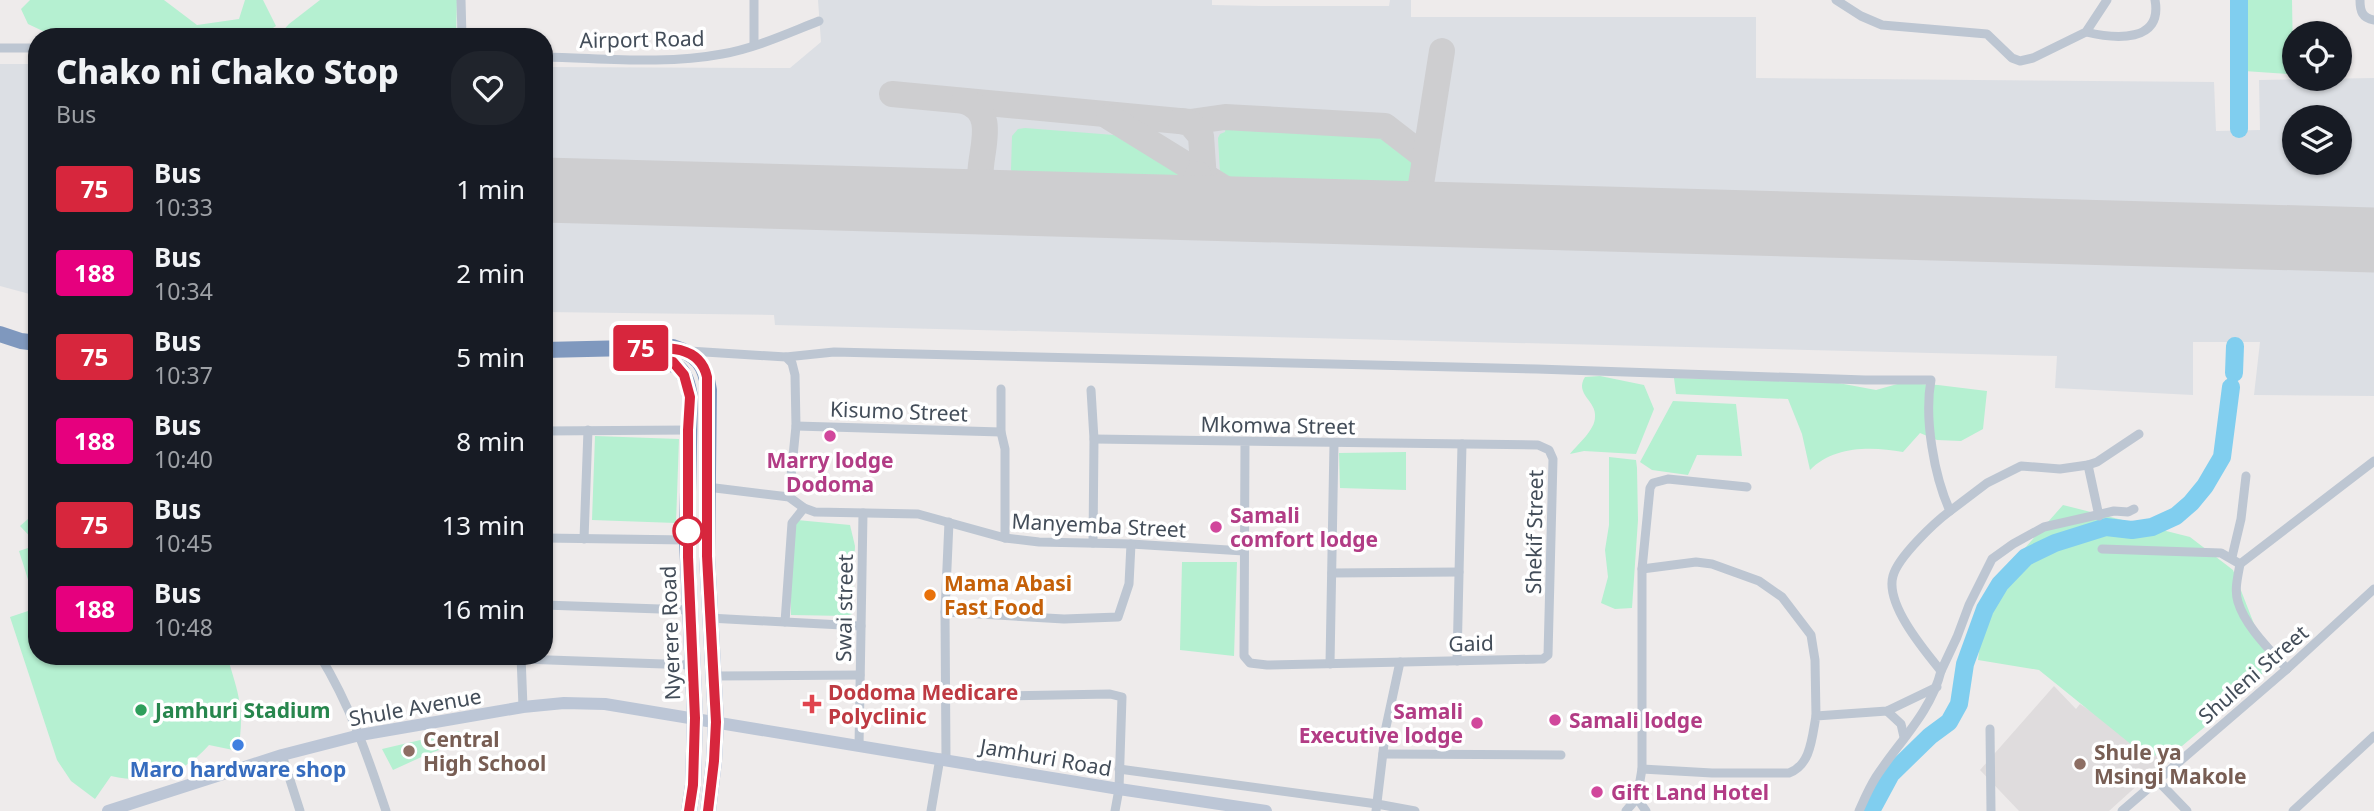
<!DOCTYPE html>
<html lang="en">
<head>
<meta charset="utf-8">
<style>
	:root { --surface:#171b24; --page:#20242c; --text:#f1f3f6; --muted:#9ea1a6 }
	body { margin:0; font-family:"Noto Sans",sans-serif; background:var(--page); color:var(--text); height:100vh; display:flex; flex-direction:column; font-size:26px; white-space:nowrap }
	* { box-sizing:border-box; margin:0 }
	p { font-size:23px; color:var(--muted) }
	.icon { flex:none; width:38px; height:38px; fill:none; stroke:currentColor; stroke-width:2; stroke-linecap:round; stroke-linejoin:round }
	.map { position:relative; flex:1; overflow:hidden }
	.details { position:absolute; left:28px; top:28px; width:525px; height:637px; display:flex; flex-direction:column; background:var(--surface); border-radius:28px; box-shadow:0 2px 5px #0004 }
	.details>* { flex:none }
	.badge { padding:0 14px; border-radius:5px; font-size:24px; line-height:46px }
	.buttons { position:absolute; left:2282px; top:21px; display:grid; gap:14px }
	.buttons a { display:grid; place-items:center; width:70px; height:70px; border-radius:50%; background:var(--surface); box-shadow:0 2px 5px #0004; font-size:35px }
	.map>.badge { position:absolute; translate:-50% -50%; box-shadow:0 0 0 4px #fff }
	.round { display:grid; place-items:center; flex:none; width:74px; height:74px; border-radius:28px; background:var(--page) }
	.head { display:flex; align-items:center; justify-content:space-between; height:119px; padding:0 28px }
	h1 { font-size:33px; font-weight:800; line-height:52px }
	ul { padding:0; list-style:none }
	li { display:flex; align-items:center; gap:21px; height:84px; padding:0 28px }
	li div { flex:1 }
	li b { display:block; font-size:26px }
	li em { font-style:normal }
	li .badge { min-width:77px; font-weight:700; text-align:center }
	.map>svg:first-child { display:block }
	.education { fill:#dfdcdd }
	.airport { fill:#dcdfe4; fill-rule:evenodd }
	.green { fill:#b5f0d1 }
	.lines { fill:none; stroke-linecap:round; stroke-linejoin:round }
	.river { stroke:#80ceef; stroke-width:18 }
	.taxiway { stroke:#ceced0; stroke-width:26 }
	.runway { stroke:#ceced0; stroke-width:65 }
	.street { stroke:#bdc6d2; stroke-width:9 }
	.secondary { stroke:#bcc6d6; stroke-width:12 }
	.highway { stroke:#7f98be; stroke-width:16 }
	.line-casing { stroke:#fff; stroke-width:16 }
	.line { stroke:#d7263d; stroke-width:10 }
	.hotel-dot { fill:#d1479c; stroke:#fff; stroke-width:2.5 }
	.stop-dot { fill:#fff; stroke:#d7263d; stroke-width:3.5 }
	.food-dot { fill:#e8710a; stroke:#fff; stroke-width:2.5 }
	.health-dot { fill:#e0444e; stroke:#fff; stroke-width:2.5 }
	.leisure-dot { fill:#2e9e5b; stroke:#fff; stroke-width:2.5 }
	.shop-dot { fill:#3f7fe0; stroke:#fff; stroke-width:2.5 }
	.education-dot { fill:#8d6e63; stroke:#fff; stroke-width:2.5 }
	.labels { text-anchor:middle; dominant-baseline:central; stroke-width:7; stroke-linejoin:round; paint-order:stroke }
	.street-label { font-size:21px; fill:#434d59; stroke:#fff }
	.hotel-label { font-size:21px; font-weight:bold; fill:#b23c85; stroke:#fff; text-anchor:start }
	.food-label { font-size:21px; font-weight:bold; fill:#c56008; stroke:#fff; text-anchor:start }
	.health-label { font-size:21px; font-weight:bold; fill:#be3a42; stroke:#fff; text-anchor:start }
	.leisure-label { font-size:21px; font-weight:bold; fill:#27864d; stroke:#fff; text-anchor:start }
	.education-label { font-size:21px; font-weight:bold; fill:#785e54; stroke:#fff; text-anchor:start }
	.shop-label { font-size:21px; font-weight:bold; fill:#366cbe; stroke:#fff }
</style>
</head>
<body>
<div class="map">
<svg width="2374" height="811" viewBox="0 0 2374 811">
	<rect width="100%" height="100%" fill="#eeebeb"/>
	<!-- education -->
	<path class="education" d="M2054,686L2076,709L2080,704L2162,759L2151,773L2109,811H2019L1980,770Z"/>
	<!-- airport -->
	<g class="airport">
		<path d="M818,0H1212V5L1261,6H1389L1390,0H1411V17H1756V78L2214,82L2216,131L2260,130L2259,80L2374,78V396L2254,395L2260,342H2193V395L2055,388L2057,356L775,325L774,315L544,312V67L790,68L821,42ZM2294,117H2340V163H2294Z"/>
		<path d="M0,64H37V296L0,286Z"/>
	</g>
	<!-- green -->
	<g class="green">
		<path d="M30,0H164L197,25L239,19L245,0H263L276,26L259,37H103L47,33L28,24L21,9Z"/>
		<path d="M320,0H457L456,37L279,35L289,24Z"/>
		<path d="M2244,0H2292L2293,61L2288,74L2244,71Z"/>
		<path d="M1226,125L1388,136L1417,161C1416,173 1416,187 1403,191L1253,187L1222,176L1220,173L1218,138L1220,134L1225,132Z"/>
		<path d="M1025,128L1114,135L1178,172V181L1175,185L1019,180L1011,170L1012,136L1018,129Z"/>
		<path d="M1600,376L1644,385L1654,409L1636,454L1584,451L1570,454C1578,444 1595,430 1595,417C1597,401 1574,394 1585,377Z"/>
		<path d="M1674,378L1833,382L1876,390L1901,383L1938,385L1987,391L1983,429L1961,441L1937,440L1920,433L1903,452C1871,446 1833,446 1810,470L1802,434L1788,399L1676,394Z"/>
		<path d="M1673,401L1736,404L1742,456L1697,455L1688,475L1652,470L1640,462Z"/>
		<path d="M595,436L679,439L676,523L592,520Z"/>
		<path d="M1406,452V490L1340,488L1339,453Z"/>
		<path d="M1609,457L1636,460L1637,468L1638,520L1632,608L1615,609L1601,603L1608,577L1605,550L1609,525Z"/>
		<path d="M2063,505L2190,537L2233,570L2270,665L2244,694L2182,746L2148,758L2039,670L1978,660L1986,592Z"/>
		<path d="M37,511V544L20,526Z"/>
		<path d="M797,520L850,525L855,546L852,614L846,616L791,615V544Z"/>
		<path d="M37,545V608L19,551Z"/>
		<path d="M1182,562H1237L1234,656L1180,650Z"/>
		<path d="M37,608V656H227C239,695 245,710 238,751L209,745C181,776 152,785 111,776L95,799L71,781L57,760L10,617Z"/>
		<path d="M459,731L464,741L428,754L393,770L382,749Z"/>
	</g>
	<g class="lines">
		<!-- river -->
		<g class="river">
			<path d="M2239,129V0"/>
			<path d="M2234,373L2235,346"/>
			<path d="M1871,811L1891,774L1930,736L1949,722L1959,704L1965,664L1985,609L2000,584L2026,557L2055,543L2106,527L2132,530L2152,527L2176,516L2191,503L2205,486L2222,457L2231,387"/>
		</g>
		<!-- taxiway -->
		<g class="taxiway">
			<path d="M892,94L1190,122L1225,117L1385,126L1425,157"/>
			<path d="M964,101C1004,114 973,161 982,188C984,196 991,199 998,203"/>
			<path d="M1109,117L1245,201L1268,210"/>
			<path d="M1181,121L1190,123L1201,136L1205,195L1218,209"/>
			<path d="M1186,207L1200,195V181L1198,174"/>
			<path d="M1416,216L1442,51"/>
		</g>
		<!-- runway -->
		<path class="runway" d="M544,190L2374,240"/>
		<!-- street -->
		<g class="street">
			<path d="M461,0L462,37"/>
			<path d="M754,0V45"/>
			<path d="M1836,0L1861,16L1882,25L1987,34L2012,58L2020,61L2033,58L2086,32L2107,0"/>
			<path d="M2360,0C2360,11 2362,18 2374,20"/>
			<path d="M2086,32C2115,39 2163,43 2155,0"/>
			<path d="M0,48H37"/>
			<path d="M544,57C603,58 664,65 722,54C756,48 788,33 819,21"/>
			<path d="M689,351L786,357L792,363L795,375L796,426L789,497"/>
			<path d="M786,357L834,352L1537,369L1865,380H1931C1924,418 1934,476 1950,511C1934,523 1898,557 1893,576C1885,604 1924,650 1941,671C1931,712 1898,743 1876,777C1869,788 1864,800 1859,811"/>
			<path d="M1001,389V432L1005,449V538"/>
			<path d="M1091,390L1094,439L1093,543"/>
			<path d="M796,426L1001,432"/>
			<path d="M544,431L688,430"/>
			<path d="M1094,439L1538,445L1549,450L1553,459L1548,655L1543,659L1267,665L1250,663L1244,656L1245,442"/>
			<path d="M707,487L789,497L804,508L815,512L918,514L1005,538L1039,542L1131,544L1244,551"/>
			<path d="M1950,511L1987,483L2021,466L2060,469L2088,465"/>
			<path d="M2099,516L2088,465L2097,462L2139,434"/>
			<path d="M544,538L687,540"/>
			<path d="M584,539L588,430"/>
			<path d="M2102,549L2221,553L2240,564L2374,461"/>
			<path d="M2232,557L2241,519L2246,476"/>
			<path d="M2240,564C2238,576 2234,590 2238,602C2245,626 2271,651 2287,669"/>
			<path d="M1642,569L1696,562L1712,564L1759,581L1782,597L1811,635L1815,660L1816,716"/>
			<path d="M1332,573L1459,572"/>
			<path d="M544,605L689,610"/>
			<path d="M945,612L1064,619L1118,617L1129,584L1131,544"/>
			<path d="M709,618L785,622L792,523L804,508"/>
			<path d="M785,622L861,626"/>
			<path d="M320,656C350,705 368,757 386,811"/>
			<path d="M521,656L523,707"/>
			<path d="M521,659L692,665"/>
			<path d="M1457,661L1462,444"/>
			<path d="M1330,664L1334,443"/>
			<path d="M1941,671L1957,637L1969,605L1992,559L2013,544L2044,527L2114,511L2128,512L2134,509"/>
			<path d="M713,676L860,675"/>
			<path d="M947,697L1110,694L1122,697L1119,789L1115,811"/>
			<path d="M1887,711L1901,724L1904,737"/>
			<path d="M1990,729L1991,811"/>
			<path d="M859,746L863,513"/>
			<path d="M1383,754L1561,755"/>
			<path d="M282,755L300,811"/>
			<path d="M946,759L945,612L949,522"/>
			<path d="M1119,769L1377,804L1415,811"/>
			<path d="M1642,769L1712,773H1789C1811,765 1812,737 1816,716L1887,711L1937,687"/>
			<path d="M2158,781L2187,811"/>
			<path d="M1637,798L1646,811"/>
			<path d="M931,811L940,758"/>
			<path d="M1376,811L1386,727L1400,662"/>
			<path d="M1626,811L1637,798L1642,769V569L1650,488L1653,483L1668,479L1747,487"/>
			<path d="M2122,811L2287,669L2374,589"/>
			<path d="M2293,811L2374,736"/>
		</g>
		<!-- secondary -->
		<path class="secondary" d="M108,811L282,755L360,735L523,707L564,703L605,704L1119,789L1266,811"/>
		<!-- highway -->
		<g class="highway">
			<path d="M0,334L21,341L37,343"/>
			<path d="M544,350L673,347C698,355 705,364 709,390L707,556L716,722L714,761L708,811"/>
			<path d="M637,353C667,367 684,354 690,397L687,540L695,718L693,785L689,811"/>
		</g>
	</g>
	<g class="lines">
		<!-- line casing -->
		<g class="line-casing">
			<path id="line" d="M689,811L693,785L695,718L688,557V430L690,397L684,375L673,362L648,358L628,349C657,348 699,341 707,377V556L716,722L714,761L708,811"/>
		</g>
		<!-- line -->
		<use href="#line" class="line"/>
	</g>
	<!-- markers -->
	<g class="hotel-dot">
		<circle cx="830" cy="436" r="7"/>
		<circle cx="1216" cy="527" r="7"/>
		<circle cx="1555" cy="720" r="7"/>
		<circle cx="1477" cy="723" r="7"/>
		<circle cx="1597" cy="792" r="7"/>
	</g>
	<circle class="stop-dot" cx="688" cy="531" r="14"/>
	<circle class="food-dot" cx="930" cy="595" r="7"/>
	<path class="health-dot" d="M808.5 693.5h7v7h7v7h-7v7h-7v-7h-7v-7h7z"/>
	<circle class="leisure-dot" cx="141" cy="710" r="7"/>
	<circle class="shop-dot" cx="238" cy="745" r="7"/>
	<g class="education-dot">
		<circle cx="409" cy="751" r="7"/>
		<circle cx="2080" cy="764" r="7"/>
	</g>
	<g class="labels">
		<!-- street labels -->
		<g class="street-label">
			<text transform="translate(642 39) rotate(-1)">Airport Road</text>
			<text transform="translate(899 411) rotate(2)">Kisumo Street</text>
			<text transform="translate(1278 425) rotate(1)">Mkomwa Street</text>
			<text transform="translate(1099 525) rotate(3)">Manyemba Street</text>
			<text transform="translate(1534 532) rotate(-89)">Shekif Street</text>
			<text transform="translate(844 608) rotate(-89)">Swai street</text>
			<text transform="translate(670 633) rotate(-92)">Nyerere Road</text>
			<text transform="translate(1471 643) rotate(-1)">Gaid</text>
			<text transform="translate(2253 674) rotate(-41)">Shuleni Street</text>
			<text transform="translate(415 707) rotate(-10)">Shule Avenue</text>
			<text transform="translate(1046 757) rotate(10)">Jamhuri Road</text>
		</g>
		<!-- hotel labels -->
		<g class="hotel-label">
			<text x="830" y="460" text-anchor="middle">Marry lodge<tspan x="830" dy="24">Dodoma</tspan></text>
			<text x="1230" y="515">Samali<tspan x="1230" dy="24">comfort lodge</tspan></text>
			<text x="1463" y="711" text-anchor="end">Samali<tspan x="1463" dy="24">Executive lodge</tspan></text>
			<text x="1569" y="720">Samali lodge</text>
			<text x="1611" y="792">Gift Land Hotel</text>
		</g>
		<!-- food labels -->
		<g class="food-label">
			<text x="944" y="583">Mama Abasi<tspan x="944" dy="24">Fast Food</tspan></text>
		</g>
		<!-- health labels -->
		<g class="health-label">
			<text x="828" y="692">Dodoma Medicare<tspan x="828" dy="24">Polyclinic</tspan></text>
		</g>
		<!-- leisure labels -->
		<g class="leisure-label">
			<text x="155" y="710">Jamhuri Stadium</text>
		</g>
		<!-- education labels -->
		<g class="education-label">
			<text x="423" y="739">Central<tspan x="423" dy="24">High School</tspan></text>
			<text x="2094" y="752">Shule ya<tspan x="2094" dy="24">Msingi Makole</tspan></text>
		</g>
		<!-- shop labels -->
		<g class="shop-label">
			<text x="238" y="769">Maro hardware shop</text>
		</g>
	</g>
</svg>
<div class="buttons">
<a><svg class="icon" aria-label="locate" viewBox="0 0 24 24"><circle cx="12" cy="12" r="6"/><path d="M12 2v4M12 18v4M2 12h4M18 12h4"/></svg></a>
<a><svg class="icon" aria-label="layers" viewBox="0 0 24 24"><path d="M12 4l9 5-9 5-9-5zM3 14l9 5 9-5"/></svg></a>
</div>
<b class="badge" style="left:641px;top:348px;background:#d7263d;color:#fff">75</b>
<section class="details">
<div class="head"><div><h1>Chako ni Chako Stop</h1><p>Bus</p></div><a class="round"><svg class="icon" aria-label="heart" viewBox="0 0 24 24"><path d="M12 20l-8-8c-3-5 5-10 8-4 3-6 11-1 8 4z"/></svg></a></div>
<ul>
<li><span class="badge" style="background:#d7263d;color:#fff">75</span><div><b>Bus</b><p>10:33</p></div><em>1 min</em></li>
<li><span class="badge" style="background:#e6007e;color:#fff">188</span><div><b>Bus</b><p>10:34</p></div><em>2 min</em></li>
<li><span class="badge" style="background:#d7263d;color:#fff">75</span><div><b>Bus</b><p>10:37</p></div><em>5 min</em></li>
<li><span class="badge" style="background:#e6007e;color:#fff">188</span><div><b>Bus</b><p>10:40</p></div><em>8 min</em></li>
<li><span class="badge" style="background:#d7263d;color:#fff">75</span><div><b>Bus</b><p>10:45</p></div><em>13 min</em></li>
<li><span class="badge" style="background:#e6007e;color:#fff">188</span><div><b>Bus</b><p>10:48</p></div><em>16 min</em></li>
</ul>
</section>
</div>
</body>
</html>
